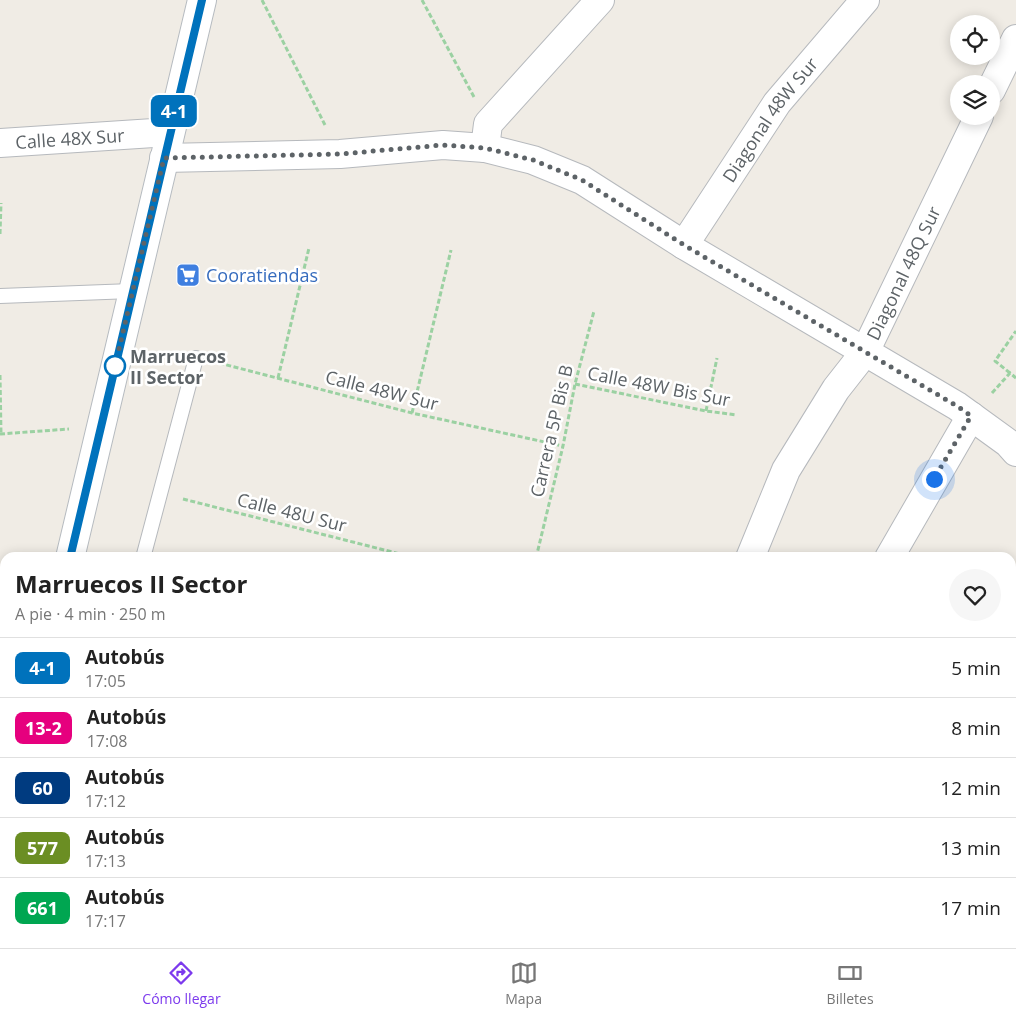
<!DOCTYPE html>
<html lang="es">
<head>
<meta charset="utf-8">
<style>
	:root { --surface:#fff; --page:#f6f6f6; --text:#222; --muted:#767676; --line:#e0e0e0; --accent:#7c3aed }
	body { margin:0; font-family:"Open Sans",sans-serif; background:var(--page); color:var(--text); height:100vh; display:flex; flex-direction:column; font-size:19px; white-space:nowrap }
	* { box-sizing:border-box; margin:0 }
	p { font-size:16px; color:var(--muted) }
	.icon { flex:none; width:28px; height:28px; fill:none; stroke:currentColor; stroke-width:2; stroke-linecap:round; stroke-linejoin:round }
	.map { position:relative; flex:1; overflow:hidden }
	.panel { position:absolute; left:0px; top:552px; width:1016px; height:396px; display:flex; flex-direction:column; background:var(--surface); border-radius:15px 15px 0 0; box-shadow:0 2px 12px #0003 }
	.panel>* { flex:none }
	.badge { padding:0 10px; border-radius:8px; font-size:18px; line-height:32px }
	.controls { position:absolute; left:950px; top:15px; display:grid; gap:10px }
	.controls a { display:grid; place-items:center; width:50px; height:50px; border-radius:50%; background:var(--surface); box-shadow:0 2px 12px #0003; font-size:25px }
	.you { position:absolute; width:25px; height:25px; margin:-12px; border:4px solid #fff; border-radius:50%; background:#1a73e8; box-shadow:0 0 0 8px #1a73e833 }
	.map>.badge { position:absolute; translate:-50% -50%; box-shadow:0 0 0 2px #fff }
	.round { display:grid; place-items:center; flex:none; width:52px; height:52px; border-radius:26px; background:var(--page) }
	.summary { display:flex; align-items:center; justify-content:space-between; height:85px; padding:0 15px }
	h1 { font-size:24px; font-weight:700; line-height:38px }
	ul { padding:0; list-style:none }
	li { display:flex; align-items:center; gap:15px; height:60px; padding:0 15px; border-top:1px solid var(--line) }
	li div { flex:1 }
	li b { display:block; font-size:19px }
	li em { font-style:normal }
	li .badge { min-width:55px; font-weight:700; text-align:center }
	.tabs { display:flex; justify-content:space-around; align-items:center; height:70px; border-top:1px solid var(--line); background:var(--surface); font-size:14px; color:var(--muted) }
	.tabs a { display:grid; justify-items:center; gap:2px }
	.tabs .selected { color:var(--accent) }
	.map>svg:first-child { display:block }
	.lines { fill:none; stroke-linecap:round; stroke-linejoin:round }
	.lane-casing { stroke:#b6b9bd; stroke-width:16 }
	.street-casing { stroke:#b6b9bd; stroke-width:30 }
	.secondary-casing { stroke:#b6bbc0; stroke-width:30 }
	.path { stroke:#9bd1a2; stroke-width:3; stroke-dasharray:5 2.5; stroke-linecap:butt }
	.lane { stroke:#fff; stroke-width:14 }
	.street { stroke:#fff; stroke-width:28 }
	.secondary { stroke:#fff; stroke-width:28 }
	.line-casing { stroke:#fff; stroke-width:11 }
	.line { stroke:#0072bc; stroke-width:8 }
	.walk { stroke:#5d6367; stroke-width:5; stroke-dasharray:0 9 }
	.stop-dot { fill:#fff; stroke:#0072bc; stroke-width:2.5 }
	.labels { text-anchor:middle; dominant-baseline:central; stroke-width:5; stroke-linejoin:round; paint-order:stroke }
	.street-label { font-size:18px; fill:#5d6367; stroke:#fff }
	.shop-label { font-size:18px; fill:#366cbe; stroke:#fff; text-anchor:start }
	.stop-label { font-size:18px; font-weight:bold; fill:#5d6367; stroke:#fff; text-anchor:start }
</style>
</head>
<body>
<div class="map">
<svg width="1016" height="948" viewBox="0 0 1016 948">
	<rect width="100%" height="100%" fill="#f0ece5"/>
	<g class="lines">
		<!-- lane casing -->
		<g class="lane-casing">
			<g id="lane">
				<path d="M0,296L132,291"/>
				<path d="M143,558L196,358"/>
			</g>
		</g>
		<!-- street casing -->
		<g class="street-casing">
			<g id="street">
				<path d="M991,90L1016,39"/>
				<path id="s1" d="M0,143L169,132"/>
				<path d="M485,148L488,124L600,0"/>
				<path d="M164,158L340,154L443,145L485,148L533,160L582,180L684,245L957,406L1008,443L1016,452"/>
				<path id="s2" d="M684,245L777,103L865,0"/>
				<path id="s3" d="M750,558L786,470L836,389L865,352L979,116"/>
				<path d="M889,558L971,416"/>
				<path d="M1011,598L1016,589"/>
				<path d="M296,944L297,948"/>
				<path d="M709,944L715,948"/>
				<path d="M986,944L993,948"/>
				<path d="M244,948L253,944"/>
			</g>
		</g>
		<!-- secondary casing -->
		<g class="secondary-casing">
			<g id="secondary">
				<path d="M70,558L202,0"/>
				<path d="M0,836L5,817"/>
			</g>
		</g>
		<!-- path -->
		<g class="path">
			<path d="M262,0L325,125"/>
			<path d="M422,0L474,97"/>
			<path d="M0,234L1,203"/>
			<path d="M219,363L412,413L563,446"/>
			<path d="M1010,373L995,361L1016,331"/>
			<path d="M0,375L1,434"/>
			<path d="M278,378L309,248"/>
			<path d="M575,384L706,411L737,415"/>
			<path d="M992,393L1010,373L1016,378"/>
			<path d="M706,411L717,358"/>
			<path d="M412,413L451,250"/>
			<path d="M0,434L69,429"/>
			<path d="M183,499L416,558"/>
			<path d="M536,558L563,446L575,384L594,311"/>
			<path d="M0,584H5"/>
			<path d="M0,717H5"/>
			<path d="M521,944L522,948"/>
		</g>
		<!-- lane -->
		<use href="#lane" class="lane"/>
		<!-- street -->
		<use href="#street" class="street"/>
		<!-- secondary -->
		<use href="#secondary" class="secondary"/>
	</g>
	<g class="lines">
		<!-- line casing -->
		<g class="line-casing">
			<path id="line" d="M70,558L202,0"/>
		</g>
		<!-- line -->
		<use href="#line" class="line"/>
		<!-- walk -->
		<path class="walk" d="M115,366L164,158L340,154L443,145L485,148L533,160L582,180L684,245L957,406L971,416L934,479"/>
	</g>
	<!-- icons -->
	<defs>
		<g id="supermarket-square" transform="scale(1.25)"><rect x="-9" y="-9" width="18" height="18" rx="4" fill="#3f7fe0" stroke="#fff"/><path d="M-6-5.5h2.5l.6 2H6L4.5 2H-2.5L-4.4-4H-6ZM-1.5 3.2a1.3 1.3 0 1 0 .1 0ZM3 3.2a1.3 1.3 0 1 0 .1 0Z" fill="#fff"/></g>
	</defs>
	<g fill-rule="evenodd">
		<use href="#supermarket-square" x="188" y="275"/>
	</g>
	<!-- markers -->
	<circle class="stop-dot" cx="115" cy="366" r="10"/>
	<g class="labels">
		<!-- street labels -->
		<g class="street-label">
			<text stroke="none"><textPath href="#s2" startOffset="152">Diagonal 48W Sur</textPath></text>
			<text stroke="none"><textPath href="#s1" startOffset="70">Calle 48X Sur</textPath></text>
			<text stroke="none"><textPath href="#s3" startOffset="325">Diagonal 48Q Sur</textPath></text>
			<text transform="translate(659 386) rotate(11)">Calle 48W Bis Sur</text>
			<text transform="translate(382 390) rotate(14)">Calle 48W Sur</text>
			<text transform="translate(551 431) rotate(-77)">Carrera 5P Bis B</text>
			<text transform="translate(292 512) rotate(14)">Calle 48U Sur</text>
		</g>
		<!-- shop labels -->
		<g class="shop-label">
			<text x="206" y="275">Cooratiendas</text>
		</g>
		<!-- stop labels -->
		<g class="stop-label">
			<text x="130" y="356">Marruecos<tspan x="130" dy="21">II Sector</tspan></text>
		</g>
	</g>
</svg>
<div class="controls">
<a><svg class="icon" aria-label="locate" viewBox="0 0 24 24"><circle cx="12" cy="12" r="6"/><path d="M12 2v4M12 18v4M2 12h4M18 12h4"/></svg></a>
<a><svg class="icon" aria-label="layers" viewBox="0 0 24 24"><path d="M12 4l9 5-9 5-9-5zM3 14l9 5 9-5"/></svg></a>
</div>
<div class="you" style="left:934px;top:479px"></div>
<b class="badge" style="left:174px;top:111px;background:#0072bc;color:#fff">4-1</b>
<section class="panel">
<div class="summary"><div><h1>Marruecos II Sector</h1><p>A pie · 4 min · 250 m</p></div><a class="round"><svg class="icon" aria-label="heart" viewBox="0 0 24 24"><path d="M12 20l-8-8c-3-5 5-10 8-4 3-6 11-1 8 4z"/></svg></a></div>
<ul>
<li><span class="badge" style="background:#0072bc;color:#fff">4-1</span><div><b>Autobús</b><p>17:05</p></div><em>5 min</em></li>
<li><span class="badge" style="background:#e6007e;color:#fff">13-2</span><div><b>Autobús</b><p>17:08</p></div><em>8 min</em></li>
<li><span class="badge" style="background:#003b80;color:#fff">60</span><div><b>Autobús</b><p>17:12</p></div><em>12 min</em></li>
<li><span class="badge" style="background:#6b8e23;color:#fff">577</span><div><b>Autobús</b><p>17:13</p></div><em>13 min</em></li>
<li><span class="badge" style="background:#00a651;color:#fff">661</span><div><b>Autobús</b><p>17:17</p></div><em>17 min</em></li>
</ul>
</section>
</div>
<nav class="tabs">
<a class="selected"><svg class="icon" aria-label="directions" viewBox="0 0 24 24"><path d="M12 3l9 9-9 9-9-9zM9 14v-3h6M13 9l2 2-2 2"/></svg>Cómo llegar</a>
<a><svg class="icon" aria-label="map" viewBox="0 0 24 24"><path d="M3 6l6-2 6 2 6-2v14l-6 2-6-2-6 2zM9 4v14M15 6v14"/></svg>Mapa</a>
<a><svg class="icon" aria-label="tickets" viewBox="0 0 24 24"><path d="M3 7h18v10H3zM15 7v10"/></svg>Billetes</a>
</nav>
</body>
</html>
